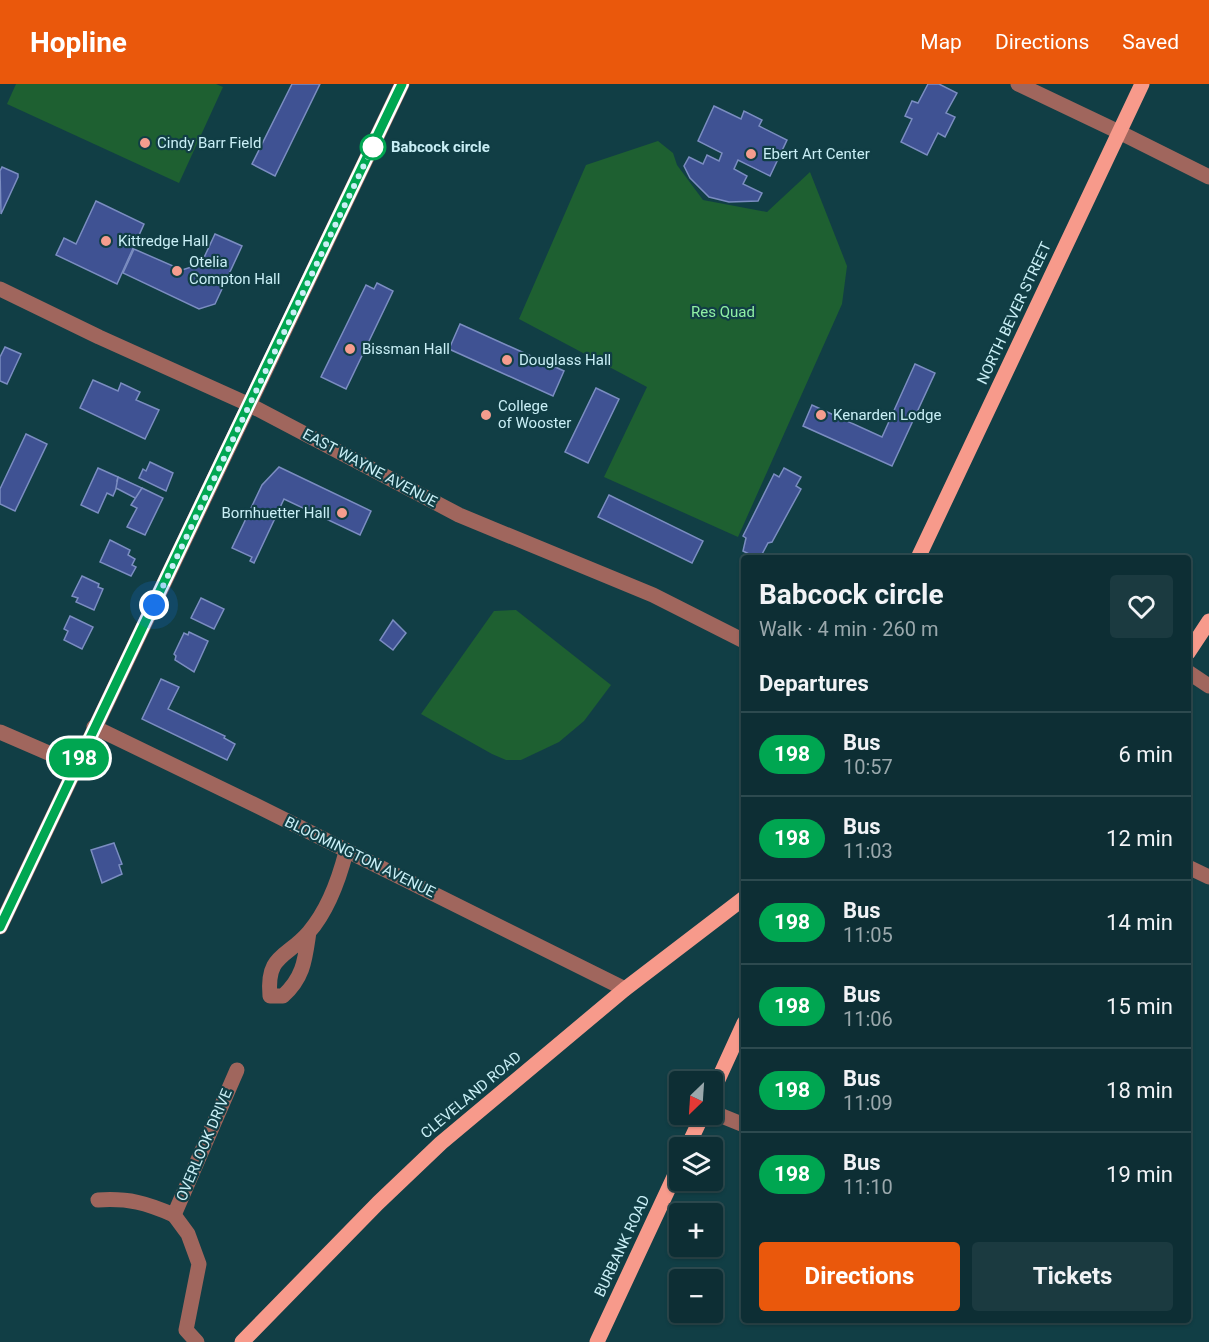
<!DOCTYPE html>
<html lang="en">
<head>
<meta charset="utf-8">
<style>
	:root { --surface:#0d2e34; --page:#1b3a40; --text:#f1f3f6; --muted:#9aa8ac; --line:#2d4a4f; --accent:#ea580c }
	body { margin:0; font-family:Roboto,sans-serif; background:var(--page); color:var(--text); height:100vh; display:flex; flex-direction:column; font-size:22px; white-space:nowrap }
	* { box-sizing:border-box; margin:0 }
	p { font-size:20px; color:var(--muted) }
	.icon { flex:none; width:33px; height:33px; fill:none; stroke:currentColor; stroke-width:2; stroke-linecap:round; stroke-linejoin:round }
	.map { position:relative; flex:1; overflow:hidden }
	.panel { position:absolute; left:741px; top:471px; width:450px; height:768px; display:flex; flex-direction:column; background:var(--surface); border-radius:6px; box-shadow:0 2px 4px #0004,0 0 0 2px var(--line) }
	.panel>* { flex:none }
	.badge { padding:0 12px; border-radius:20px; font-size:21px; line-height:39px }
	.needle { width:39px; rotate:205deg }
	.controls { position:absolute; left:669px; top:987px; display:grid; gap:12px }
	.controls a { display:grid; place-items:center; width:54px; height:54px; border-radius:6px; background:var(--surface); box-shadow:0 2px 4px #0004,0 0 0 2px var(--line); font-size:30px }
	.you { position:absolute; width:30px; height:30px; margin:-15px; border:4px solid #fff; border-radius:50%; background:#1a73e8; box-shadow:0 0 0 9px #1a73e833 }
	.map>.badge { position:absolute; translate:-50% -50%; box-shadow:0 0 0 3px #fff }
	h2 { padding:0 18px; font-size:22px; line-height:54px }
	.round { display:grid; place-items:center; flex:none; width:63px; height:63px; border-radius:6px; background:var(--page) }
	.overview { display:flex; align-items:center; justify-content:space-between; height:102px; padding:0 18px }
	h1 { font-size:28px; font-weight:700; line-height:45px }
	.button { display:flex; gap:12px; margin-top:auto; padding:12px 18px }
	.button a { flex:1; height:69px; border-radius:6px; background:var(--accent); color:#fff; font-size:24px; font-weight:700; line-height:69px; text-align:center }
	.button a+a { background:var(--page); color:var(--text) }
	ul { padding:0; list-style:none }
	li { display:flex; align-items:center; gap:18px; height:84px; padding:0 18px; border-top:2px solid var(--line) }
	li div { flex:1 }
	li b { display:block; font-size:22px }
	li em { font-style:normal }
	li .badge { min-width:66px; font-weight:700; text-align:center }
	header { display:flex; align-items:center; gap:36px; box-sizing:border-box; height:84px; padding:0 30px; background:var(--accent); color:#fff }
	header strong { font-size:28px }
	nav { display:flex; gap:33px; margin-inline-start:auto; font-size:21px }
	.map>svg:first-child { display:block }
	.green { fill:#1e6031 }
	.building { fill:#3f5293; stroke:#7b8dc1; stroke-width:1.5 }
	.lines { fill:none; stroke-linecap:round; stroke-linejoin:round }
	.minor { stroke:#a0665d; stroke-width:15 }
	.major { stroke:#f79a8b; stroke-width:15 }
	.line-casing { stroke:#fff; stroke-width:14 }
	.line { stroke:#00a651; stroke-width:9 }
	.walk { stroke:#c9eff6; stroke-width:6; stroke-dasharray:0 10.8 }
	.poi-dot { fill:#f59d8e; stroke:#113e45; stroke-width:2 }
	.stop-dot { fill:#fff; stroke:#00a651; stroke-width:3 }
	.labels { text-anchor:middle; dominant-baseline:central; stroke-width:4.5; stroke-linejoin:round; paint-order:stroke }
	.poi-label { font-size:15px; fill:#c9eff6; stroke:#113e45; text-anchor:start }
	.stop-label { font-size:15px; font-weight:bold; fill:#c9eff6; stroke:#113e45; text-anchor:start }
	.park-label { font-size:15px; fill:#8fefa4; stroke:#113e45 }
	.street-label { font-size:15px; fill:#c9eff6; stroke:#113e45 }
</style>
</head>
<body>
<header>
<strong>Hopline</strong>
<nav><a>Map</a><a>Directions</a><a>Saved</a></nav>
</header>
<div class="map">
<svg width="1209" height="1258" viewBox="0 0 1209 1258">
	<rect width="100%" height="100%" fill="#113e45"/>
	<!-- green -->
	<g class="green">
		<path d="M16,0H216L223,3L179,99L7,20Z"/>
		<path d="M658,57L673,69L677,81L703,116L767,128L810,88L847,182L842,220L738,453L604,393L647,303L519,235L586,81Z"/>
		<path d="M516,526L611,601L584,637L559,658L521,676H506L492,670L421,630L494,527Z"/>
	</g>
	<!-- building -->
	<g class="building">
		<path d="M292,0H320L275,92L252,80Z"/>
		<path d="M928,0H939L957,9L946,29L955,33L945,53L938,49L927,71L901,58L912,35L905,32L912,17L918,19Z"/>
		<path d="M714,22L741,35L744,27L762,36L759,42L787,56L770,92L738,76L734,85L747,92L743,100L762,109L758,117L729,118L709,113L690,94L684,82L689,73L703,80L707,71L719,77L722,69L698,57Z"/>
		<path d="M2,83L18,90V93L1,130L0,87Z"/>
		<path d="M96,117L144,140L117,200L56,171L64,154L76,160Z"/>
		<path d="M215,150L242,162L215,220L199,225L123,189L134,165L182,186L201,180Z"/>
		<path d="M377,199L393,207L346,305L321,293L366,201L374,205Z"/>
		<path d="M460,240L564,287L553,312L449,265Z"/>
		<path d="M5,263L21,270L7,300L0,297V273Z"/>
		<path d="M915,280L935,289L892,382L803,342L812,321L882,353Z"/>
		<path d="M93,296L118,307L121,299L140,308L136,316L159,326L145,355L80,324Z"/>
		<path d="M596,304L619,315L588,379L565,368Z"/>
		<path d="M26,350L47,360L15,427L0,420V405Z"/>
		<path d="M150,378L173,389L166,407L139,394L143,385L146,387Z"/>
		<path d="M279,383L371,427L360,451L284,415L254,479L250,477L252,473L232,464L262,401Z"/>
		<path d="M98,384L118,393L117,397L119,398L113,412L107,409L98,429L81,421Z"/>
		<path d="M784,384L801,393L796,402L801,405L772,458L768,459L760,474H757L743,467L746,454L743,452L774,390L779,393Z"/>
		<path d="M118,393L142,404L137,415L116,404Z"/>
		<path d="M142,404L163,414L145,451L127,443L137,424L131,421Z"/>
		<path d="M609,411L703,457L692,479L598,433Z"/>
		<path d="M110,456L130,466L128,471L135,475L132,481L136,483L131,492L100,478Z"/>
		<path d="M82,492L99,500L98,503L103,505L94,526L76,518L78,514L72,512Z"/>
		<path d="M201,514L224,525L214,545L191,534Z"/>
		<path d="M70,532L93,543L82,565L64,556L68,547L64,545Z"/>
		<path d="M393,536L406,549L393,566L380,556Z"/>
		<path d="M189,548L208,557L194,588L175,576L176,572L174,570L184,549L188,551Z"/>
		<path d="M161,595L179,603L168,625L225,652L224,654L235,660L227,676L142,635Z"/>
		<path d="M114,759L122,780L119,781L122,790L102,799L91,766Z"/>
	</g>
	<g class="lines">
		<!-- minor -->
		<g class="minor">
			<path d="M1018,0L1119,48L1209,93"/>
			<path d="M0,205L99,253L250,321L459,431L653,511L744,557"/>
			<path d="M1188,588L1209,602"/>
			<path d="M94,643L249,718L625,905"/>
			<path d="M0,648L76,681"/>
			<path d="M1188,783L1209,793"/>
			<path d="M0,843C132,561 270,282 402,0"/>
			<path d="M309,848C305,875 304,893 283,912H270C266,870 287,874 309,848C328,826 339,795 346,768"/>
			<path d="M712,1028L744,1041"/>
			<path d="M98,1116C129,1114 146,1119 174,1131L237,986"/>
			<path d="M174,1131L188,1150L199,1180L186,1246L197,1258"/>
		</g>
		<!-- major -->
		<g class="major">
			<path d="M918,474L1142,0"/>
			<path d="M1188,569L1209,537"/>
			<path d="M712,1009L744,939"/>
			<path d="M687,1064L703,1030"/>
			<path d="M242,1258L378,1119L441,1059L625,905L744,814"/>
			<path d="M597,1258L680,1080"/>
		</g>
	</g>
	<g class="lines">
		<!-- line casing -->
		<g class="line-casing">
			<path id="line" d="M0,843C132,561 268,281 402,0"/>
		</g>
		<!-- line -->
		<use href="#line" class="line"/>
		<!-- walk -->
		<path class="walk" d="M154,521L374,60L373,63"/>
	</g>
	<!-- markers -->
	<g class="poi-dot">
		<circle cx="145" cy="59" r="6"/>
		<circle cx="751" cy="70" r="6"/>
		<circle cx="106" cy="157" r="6"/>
		<circle cx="177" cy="187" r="6"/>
		<circle cx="350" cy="265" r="6"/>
		<circle cx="507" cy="276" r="6"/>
		<circle cx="486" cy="331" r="6"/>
		<circle cx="821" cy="331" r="6"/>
		<circle cx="342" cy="429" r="6"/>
	</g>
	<circle class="stop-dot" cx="373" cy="63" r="12"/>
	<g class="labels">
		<!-- poi labels -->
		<g class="poi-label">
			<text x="157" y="59">Cindy Barr Field</text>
			<text x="763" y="70">Ebert Art Center</text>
			<text x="118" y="157">Kittredge Hall</text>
			<text x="189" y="178">Otelia<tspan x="189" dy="17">Compton Hall</tspan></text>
			<text x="362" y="265">Bissman Hall</text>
			<text x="519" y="276">Douglass Hall</text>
			<text x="498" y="322">College<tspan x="498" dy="17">of Wooster</tspan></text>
			<text x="833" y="331">Kenarden Lodge</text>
			<text x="330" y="429" text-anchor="end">Bornhuetter Hall</text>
		</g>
		<!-- stop labels -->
		<g class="stop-label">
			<text x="391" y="63">Babcock circle</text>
		</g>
		<!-- park labels -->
		<g class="park-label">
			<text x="723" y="228">Res Quad</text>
		</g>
		<!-- street labels -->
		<g class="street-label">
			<text transform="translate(1014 229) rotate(-65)">NORTH BEVER STREET</text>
			<text transform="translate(370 384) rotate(28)">EAST WAYNE AVENUE</text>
			<text transform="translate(360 773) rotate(26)">BLOOMINGTON AVENUE</text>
			<text transform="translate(471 1011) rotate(-40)">CLEVELAND ROAD</text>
			<text transform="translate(204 1061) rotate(-67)">OVERLOOK DRIVE</text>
			<text transform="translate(622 1162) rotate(-65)">BURBANK ROAD</text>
		</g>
	</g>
</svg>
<div class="controls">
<a><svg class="needle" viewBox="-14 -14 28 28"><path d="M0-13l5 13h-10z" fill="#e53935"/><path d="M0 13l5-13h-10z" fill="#9aa8ac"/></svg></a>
<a><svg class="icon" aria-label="layers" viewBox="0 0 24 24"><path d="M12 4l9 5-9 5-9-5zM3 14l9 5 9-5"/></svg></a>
<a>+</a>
<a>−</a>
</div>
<div class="you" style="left:154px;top:521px"></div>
<b class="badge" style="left:79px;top:674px;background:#00a651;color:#fff">198</b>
<section class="panel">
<div class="overview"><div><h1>Babcock circle</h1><p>Walk · 4 min · 260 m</p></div><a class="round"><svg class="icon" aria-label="heart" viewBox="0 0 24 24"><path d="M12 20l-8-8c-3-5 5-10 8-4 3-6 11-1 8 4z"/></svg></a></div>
<h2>Departures</h2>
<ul>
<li><span class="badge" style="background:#00a651;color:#fff">198</span><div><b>Bus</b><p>10:57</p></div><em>6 min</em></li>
<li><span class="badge" style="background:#00a651;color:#fff">198</span><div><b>Bus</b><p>11:03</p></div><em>12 min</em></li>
<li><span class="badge" style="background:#00a651;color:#fff">198</span><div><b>Bus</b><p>11:05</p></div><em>14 min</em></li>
<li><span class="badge" style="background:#00a651;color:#fff">198</span><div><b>Bus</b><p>11:06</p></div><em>15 min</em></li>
<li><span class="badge" style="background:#00a651;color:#fff">198</span><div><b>Bus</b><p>11:09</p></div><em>18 min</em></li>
<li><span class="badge" style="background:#00a651;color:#fff">198</span><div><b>Bus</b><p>11:10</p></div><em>19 min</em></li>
</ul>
<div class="button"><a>Directions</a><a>Tickets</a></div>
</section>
</div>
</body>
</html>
